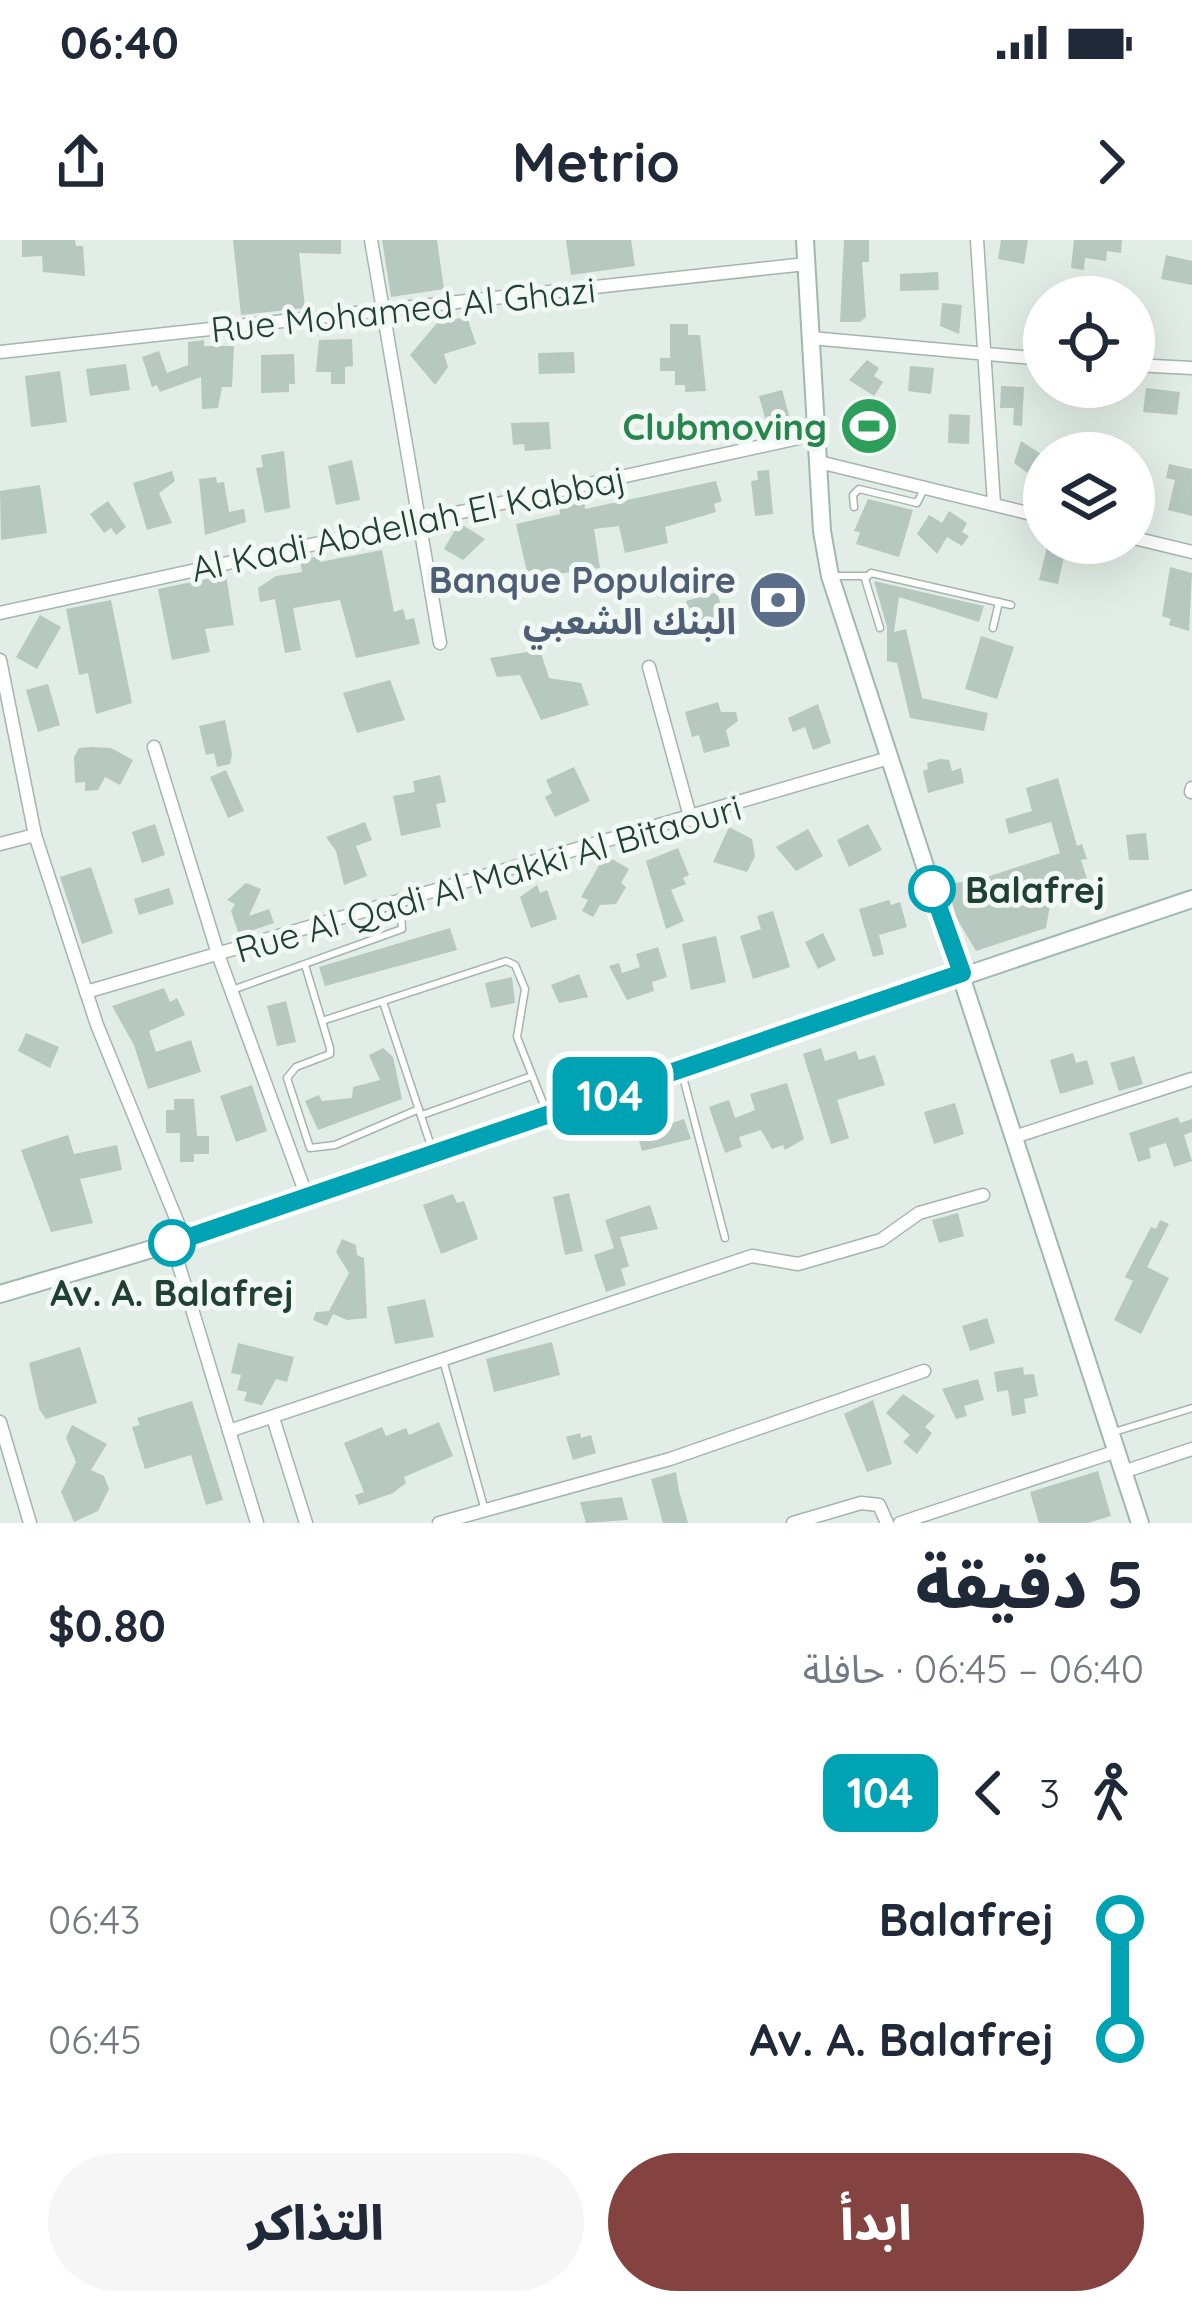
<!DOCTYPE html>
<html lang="ar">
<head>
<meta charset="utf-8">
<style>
	:root { --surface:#fff; --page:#f6f6f7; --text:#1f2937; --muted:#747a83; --accent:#844341 }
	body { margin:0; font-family:Quicksand,"Noto Sans Arabic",sans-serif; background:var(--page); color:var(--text); direction:rtl; height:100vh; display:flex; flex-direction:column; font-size:45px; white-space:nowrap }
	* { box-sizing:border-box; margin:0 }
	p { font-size:39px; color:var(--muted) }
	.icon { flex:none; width:66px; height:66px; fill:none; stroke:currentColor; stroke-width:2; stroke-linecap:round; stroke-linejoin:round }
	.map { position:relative; height:1283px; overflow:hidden; direction:ltr }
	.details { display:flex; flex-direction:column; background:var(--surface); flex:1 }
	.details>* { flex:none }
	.badge { padding:0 24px; border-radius:18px; font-size:42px; line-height:78px }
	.controls { position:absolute; left:1023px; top:36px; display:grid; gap:24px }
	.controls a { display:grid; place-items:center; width:132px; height:132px; border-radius:50%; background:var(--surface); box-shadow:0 12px 48px #0002; font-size:60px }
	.map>.badge { position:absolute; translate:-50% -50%; box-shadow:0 0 0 6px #fff }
	.legs { display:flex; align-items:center; gap:18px; height:132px; padding:0 48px; font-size:39px }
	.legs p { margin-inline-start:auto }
	.head { display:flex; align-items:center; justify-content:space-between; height:204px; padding:0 48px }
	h1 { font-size:66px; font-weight:800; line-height:90px }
	.cta { display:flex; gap:24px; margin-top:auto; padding:24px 48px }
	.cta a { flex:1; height:138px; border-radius:72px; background:var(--accent); color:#fff; font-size:48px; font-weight:800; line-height:138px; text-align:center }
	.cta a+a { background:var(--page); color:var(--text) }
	ul { padding:0 48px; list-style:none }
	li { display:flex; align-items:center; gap:42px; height:120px; font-size:45px }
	li i { display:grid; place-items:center; width:18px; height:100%; margin:0 15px; background:currentColor }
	li i::after { content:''; width:30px; height:30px; margin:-15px; border:9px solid; border-radius:50%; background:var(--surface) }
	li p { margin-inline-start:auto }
	li:first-child i { background:linear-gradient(#0000 50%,currentColor 0) }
	li:last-child i { background:linear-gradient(currentColor 50%,#0000 0) }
	.status { display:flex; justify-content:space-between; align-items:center; height:84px; padding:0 60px; background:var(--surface); direction:ltr }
	.status svg { height:33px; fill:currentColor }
	header { display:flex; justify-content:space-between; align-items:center; height:156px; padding:0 48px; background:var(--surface); font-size:54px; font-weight:800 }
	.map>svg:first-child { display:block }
	.building { fill:#b6c8bf }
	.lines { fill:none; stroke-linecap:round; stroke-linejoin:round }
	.service-casing { stroke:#a3b6ad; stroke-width:9 }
	.minor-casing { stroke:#a3b6ad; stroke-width:15 }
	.secondary-casing { stroke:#9ebaad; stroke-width:20 }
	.service { stroke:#fff; stroke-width:6 }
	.minor { stroke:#fff; stroke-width:12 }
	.secondary { stroke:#fff; stroke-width:16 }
	.line-1-casing { stroke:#fff; stroke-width:27 }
	.line-1 { stroke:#00a3b4; stroke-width:18 }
	.stop-1-dot { fill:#fff; stroke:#00a3b4; stroke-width:6 }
	.labels { text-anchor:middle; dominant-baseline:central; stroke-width:10; stroke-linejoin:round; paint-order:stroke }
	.street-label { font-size:36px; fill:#1f4033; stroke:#f2f9f5 }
	.leisure-label { font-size:36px; font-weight:bold; fill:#27864d; stroke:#f2f9f5; text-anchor:end }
	.service-label { font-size:36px; font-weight:bold; fill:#4e5e75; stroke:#f2f9f5; text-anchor:end }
	.stop-label { font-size:36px; font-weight:bold; fill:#1f4033; stroke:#f2f9f5; text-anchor:start }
</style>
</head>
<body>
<div class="status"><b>06:40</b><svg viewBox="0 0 49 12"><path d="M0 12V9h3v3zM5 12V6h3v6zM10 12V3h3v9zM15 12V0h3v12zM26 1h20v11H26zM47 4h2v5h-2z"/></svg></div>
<header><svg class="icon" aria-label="forward" viewBox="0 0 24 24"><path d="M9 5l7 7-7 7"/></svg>Metrio<svg class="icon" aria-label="share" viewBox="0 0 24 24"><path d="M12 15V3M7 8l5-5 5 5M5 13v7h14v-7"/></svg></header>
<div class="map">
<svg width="1192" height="1283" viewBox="0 0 1192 1283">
	<rect width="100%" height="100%" fill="#e1ede6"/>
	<!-- building -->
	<g class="building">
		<path d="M22,0H75L76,6H83L85,36L43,32L42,16L22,17Z"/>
		<path d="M233,0H341V14L299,13L305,68L241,75Z"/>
		<path d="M382,0H437L444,49L391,57Z"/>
		<path d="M566,0H631L635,26L571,35Z"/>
		<path d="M844,0H869V22H862L866,77L860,82H840Z"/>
		<path d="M1001,0H1028L1024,24L998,19Z"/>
		<path d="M1074,0H1122L1121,13L1107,11L1106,21L1085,18L1084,30L1071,28Z"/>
		<path d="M1166,15L1192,21V45L1161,39Z"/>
		<path d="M938,32L939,50L900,51V34Z"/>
		<path d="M942,63L962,65L959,94L940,86Z"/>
		<path d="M467,77L476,104L444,114L448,127L435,145L410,115L438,82Z"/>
		<path d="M670,84H688V95H700L706,151L685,152V145H675V131H660V118H670Z"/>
		<path d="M352,99L353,126L345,127V144H331V132H316L319,100Z"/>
		<path d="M204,100V106H234L232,147H222L218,168L202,169L201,137L160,152L157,145L152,147L142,117L159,111L167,133L188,125V102Z"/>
		<path d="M574,112L575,133L539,134L538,113Z"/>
		<path d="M294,114L295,144H289V152L261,153V115Z"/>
		<path d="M867,120L879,128L874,136L883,142L874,156L849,140Z"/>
		<path d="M126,124L130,150L90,156L86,129Z"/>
		<path d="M910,126L934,128L931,154L908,151Z"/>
		<path d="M60,131L67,182L31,187L25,136Z"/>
		<path d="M1001,146L1024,147L1022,186L1013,185L1014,168H1000Z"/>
		<path d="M1146,148L1180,152L1177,175L1143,172Z"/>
		<path d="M782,150L792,186L769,192L759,156Z"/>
		<path d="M895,170L889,197L858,205L850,171Z"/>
		<path d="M949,174L970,175L969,204L948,203Z"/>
		<path d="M549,182L551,209L525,211L524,204L513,205L511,183Z"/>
		<path d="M1021,201L1044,216L1036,239L1014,223Z"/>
		<path d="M284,211L290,268L265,273L256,228L263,227L261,215Z"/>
		<path d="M352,220L360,260L336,265L328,226Z"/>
		<path d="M1169,224L1192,229V276L1168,270L1175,240L1166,238Z"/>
		<path d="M769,230L773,274L755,276L751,241L758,240L757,231Z"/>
		<path d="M172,231L175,241L159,253L172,283L147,290L133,243Z"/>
		<path d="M216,237L217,243L224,242L229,272L244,269L246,282L205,295L199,239Z"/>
		<path d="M716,241L722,261L714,264L716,272L665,287L668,303L625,313L619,286L594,289L600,328L535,337L534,330L527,332L516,284L560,274L558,261L584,256L585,269Z"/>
		<path d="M40,245L47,293L1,300L0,251Z"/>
		<path d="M868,259L913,270L899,317L856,304L860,292L854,291Z"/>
		<path d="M108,261L126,287L116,295L111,288L104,293L90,274Z"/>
		<path d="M949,271L967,283L962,292L969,296L962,306L947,297L937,314L917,294L929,275L942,283Z"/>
		<path d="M459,283L485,299L463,320L444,309Z"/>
		<path d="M1048,303H1067L1058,344L1039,340Z"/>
		<path d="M382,310L394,372L403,369L406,380L414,378L420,404L356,418L340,360L293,368L301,410L285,413L275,359L260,362L258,348L276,336L302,332L300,320L319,316L320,322Z"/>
		<path d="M1170,327L1192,333L1189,391L1169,385L1171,379L1162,376Z"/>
		<path d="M785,331L800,379L771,389L756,341Z"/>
		<path d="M226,335L234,385L205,389L210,412L172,420L158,349Z"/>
		<path d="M874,341L984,366L979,382L899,357L894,392L906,389L922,458L988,473L984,491L910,478L897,423L887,421V387Z"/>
		<path d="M717,352L726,383L695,392L686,361Z"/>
		<path d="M111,360L132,463L96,474L88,433L79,435L66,369Z"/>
		<path d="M40,375L61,387L37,429L16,417Z"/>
		<path d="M981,396L1014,407L997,459L965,449Z"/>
		<path d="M540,410L549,438L581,443L589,465L541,480L520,435L497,437L490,418Z"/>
		<path d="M390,440L405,480L357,493L343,453Z"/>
		<path d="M48,444L60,485L38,492L26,450Z"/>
		<path d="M718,462L721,472H736L738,481L726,490L730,506L704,513L699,495L692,497L685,472Z"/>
		<path d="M818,464L831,503L813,510L805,487L793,492L788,478Z"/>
		<path d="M225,480L232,514L230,524L217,527L214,513L206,515L199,486Z"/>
		<path d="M91,507L111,508L133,520L120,545L105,537L98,550L85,551V542L75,543L74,517L79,508Z"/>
		<path d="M940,519L949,520L952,531L961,528L964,543L928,553L923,531L928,529L927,523Z"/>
		<path d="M574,527L590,561L555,577L545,557L552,553L546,540Z"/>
		<path d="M226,530L244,571L228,578L210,537Z"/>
		<path d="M440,535L446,562L436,564L441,587L401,596L393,556L415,552L413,541Z"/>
		<path d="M1058,538L1077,606L1082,604L1087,619L1081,620L1089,645L1052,654L1046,688L976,711L956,677L947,644L978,640L1060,613L1051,582L1009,594L1005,579L1032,571L1026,548Z"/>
		<path d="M365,582L372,600L356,606L367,636L344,645L336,611L326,597Z"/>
		<path d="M155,584L165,615L142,623L132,592Z"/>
		<path d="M868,584L882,610L849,627L837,600Z"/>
		<path d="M729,587L752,599L755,616L747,632L713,622Z"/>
		<path d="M808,589L823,616L796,631L776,607Z"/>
		<path d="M1146,593L1149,620H1129L1126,595Z"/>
		<path d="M678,608L689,635L683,638L686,644L671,650L684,681L666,689L646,621Z"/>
		<path d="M605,615L629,629L621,643L626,647L616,664L600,665L593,677L582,671L588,660L581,657Z"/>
		<path d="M91,627L113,693L82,704L60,637Z"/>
		<path d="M246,643L261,649L249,676L269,669L274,683L239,695L231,671L235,664L227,660Z"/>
		<path d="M537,645L540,653L547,650L557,679L531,688L520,657Z"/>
		<path d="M169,648L174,664L139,675L134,659Z"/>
		<path d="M889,660L891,665L900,662L907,687L879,695L884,714L873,717L859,669Z"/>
		<path d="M773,671L790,727L753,739L740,696L761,689L757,676Z"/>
		<path d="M450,688L457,710L325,746L319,727Z"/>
		<path d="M823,693L836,720L818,729L805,702Z"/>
		<path d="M716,696L726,742L691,750L682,704Z"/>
		<path d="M658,707L667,737L652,742L654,751L627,760L609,726L619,723L622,733L640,727L636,714Z"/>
		<path d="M579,734L588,757L559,763L551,745Z"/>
		<path d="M512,737L515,763L491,768L485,743Z"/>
		<path d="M164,748L170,762L177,758L185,775L149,791L156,812L191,800L201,832L148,849L134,805L112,766Z"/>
		<path d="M286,761L296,802L277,806L267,766Z"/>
		<path d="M26,793L59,807L50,828L18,811Z"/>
		<path d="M383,808L393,817L402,859L318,890L305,861L319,855L322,861L352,858L353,847L380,840L369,815Z"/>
		<path d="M821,808L825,821L856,811L859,820L875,815L885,845L837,860L849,898L831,904L803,814Z"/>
		<path d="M1073,813L1076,823L1087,820L1094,844L1060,854L1050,820Z"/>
		<path d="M1134,816L1143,844L1119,851L1110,823Z"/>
		<path d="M787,843L804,899L785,910L783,905L772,909L761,890L739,897L742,907L725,913L709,867L729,860L735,878L755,870L750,854Z"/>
		<path d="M252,845L267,891L236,902L220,856Z"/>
		<path d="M174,859H194L197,896H209V914H194V922H180V893H166V870H174Z"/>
		<path d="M955,863L964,894L934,904L924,872Z"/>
		<path d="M1178,877L1180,883L1192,879V892L1184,895L1192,921L1174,927L1166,903L1149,908L1151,918L1138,922L1129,893Z"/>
		<path d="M664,879L666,885L684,879L691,899L642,911L634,883Z"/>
		<path d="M68,895L74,914L117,905L122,930L80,939L93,983L51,992L21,910Z"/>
		<path d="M569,953L583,1011L565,1015L553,957Z"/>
		<path d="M453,954L457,963L464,961L478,999L441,1014L423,965Z"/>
		<path d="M650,965L658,989L620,997L629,1026L621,1029L626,1045L606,1052L594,1015L614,1008L605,980Z"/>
		<path d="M958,973L964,996L939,1003L932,980Z"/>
		<path d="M1160,980L1169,984L1147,1027L1169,1038L1141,1094L1114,1080L1133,1041L1125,1037L1151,987L1156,989Z"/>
		<path d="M342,999L356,1005L357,1015L364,1018L367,1078L347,1080L333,1074L327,1086L313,1080L316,1072L329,1071L349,1033L336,1012Z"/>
		<path d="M425,1059L434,1097L395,1104L387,1067Z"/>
		<path d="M987,1078L995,1103L970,1111L962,1086Z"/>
		<path d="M552,1102L560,1135L494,1152L486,1119Z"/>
		<path d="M238,1103L294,1117L287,1142L276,1139L262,1165L244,1161L247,1152L237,1150L241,1135L231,1133Z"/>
		<path d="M80,1107L97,1163L46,1179L39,1169L29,1123Z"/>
		<path d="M1023,1127L1024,1135L1034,1134L1038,1156L1024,1159L1026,1173L1012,1176L1008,1150L997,1152L994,1132Z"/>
		<path d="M978,1139L984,1160L964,1166L967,1176L956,1179L942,1149Z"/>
		<path d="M903,1154L935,1176L925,1187L932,1193L917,1214L903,1202L910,1195L886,1173Z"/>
		<path d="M873,1160L892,1224L867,1232L844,1174Z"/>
		<path d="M192,1161L223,1260L206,1265L191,1215L145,1229L132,1187L140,1185L137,1178Z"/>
		<path d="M439,1182L453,1216L404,1237L406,1243L393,1253L359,1265L355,1255L364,1252L344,1203L382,1187L386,1196L406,1188L409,1195Z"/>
		<path d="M72,1185L107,1204L91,1230L104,1236L109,1249L98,1271L74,1282L61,1252L76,1222L66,1198Z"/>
		<path d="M580,1193L581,1198L591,1195L596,1213L573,1220L566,1197Z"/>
		<path d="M1098,1231L1111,1276L1088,1283H1039L1030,1252Z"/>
		<path d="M676,1232L679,1251L688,1283H663L651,1239Z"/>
		<path d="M622,1257L628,1280L586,1283L580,1262Z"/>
	</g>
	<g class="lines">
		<!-- service casing -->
		<g class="service-casing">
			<g id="service">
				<path d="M854,267L853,255L859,249L917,263L924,249"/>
				<path d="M834,336H866"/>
				<path d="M880,388L865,339L871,333L1011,365"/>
				<path d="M993,388L999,362"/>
				<path d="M305,725L330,808V814L296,827L287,838L310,908L335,905L419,869"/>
				<path d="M235,749L402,689L400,661"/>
				<path d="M383,762L433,912"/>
				<path d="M322,781L506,721L515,725L525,749L517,797L547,873"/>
				<path d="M682,833L725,998"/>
				<path d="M422,875L529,837"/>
				<path d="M443,1120L484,1267"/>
				<path d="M1114,1192L1192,1168"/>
			</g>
		</g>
		<!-- minor casing -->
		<g class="minor-casing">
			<g id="minor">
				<path d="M371,0L440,403"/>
				<path d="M977,0L994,264"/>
				<path d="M811,98L1044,119"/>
				<path d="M0,112L806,24"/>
				<path d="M1134,125L1192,128"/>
				<path d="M819,222L1044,277"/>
				<path d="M1134,298L1192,312"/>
				<path d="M0,373L817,194"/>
				<path d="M0,420L35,595L97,785L184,998"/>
				<path d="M649,427L691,580"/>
				<path d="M154,507L219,717L307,957"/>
				<path d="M1191,552L1192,548"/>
				<path d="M0,604L35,595"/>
				<path d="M86,752L889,518"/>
				<path d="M1014,897L1192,839"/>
				<path d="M172,1003L257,1283"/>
				<path d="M273,1178L306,1283"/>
				<path d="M0,1182L30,1283"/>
				<path d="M229,1191L752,1016L798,1024L881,1000L919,973L983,955"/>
				<path d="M1123,1232L1192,1209"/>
				<path d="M439,1283L670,1219L924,1131"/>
				<path d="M793,1283L861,1263L879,1265L887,1283"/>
				<path d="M900,1283L1117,1211"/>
			</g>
		</g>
		<!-- secondary casing -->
		<g class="secondary-casing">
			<g id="secondary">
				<path d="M805,0L822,291L830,336L1140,1283"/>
				<path d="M0,1054L172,1003L1192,659"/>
			</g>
		</g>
		<!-- service -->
		<use href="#service" class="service"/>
		<!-- minor -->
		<use href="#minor" class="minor"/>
		<!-- secondary -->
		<use href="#secondary" class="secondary"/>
	</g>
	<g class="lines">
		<!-- line-1 casing -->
		<g class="line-1-casing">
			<path id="line-1" d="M172,1003L962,733L932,649"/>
		</g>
		<!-- line-1 -->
		<use href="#line-1" class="line-1"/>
	</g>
	<!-- icons -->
	<defs>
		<g id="stadium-disc" transform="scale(3)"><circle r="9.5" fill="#2e9e5b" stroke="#f2f9f5"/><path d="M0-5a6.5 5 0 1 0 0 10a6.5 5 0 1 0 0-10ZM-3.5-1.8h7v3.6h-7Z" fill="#fff"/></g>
		<g id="bank-disc" transform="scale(3)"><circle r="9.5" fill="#5c6f8a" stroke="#f2f9f5"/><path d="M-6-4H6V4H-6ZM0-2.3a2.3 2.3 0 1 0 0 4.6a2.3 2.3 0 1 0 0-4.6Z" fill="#fff"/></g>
	</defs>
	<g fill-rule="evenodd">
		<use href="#stadium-disc" x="869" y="186"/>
		<use href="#bank-disc" x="778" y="360"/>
	</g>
	<!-- markers -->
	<g class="stop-1-dot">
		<circle cx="932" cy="649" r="21"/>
		<circle cx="172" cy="1003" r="21"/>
	</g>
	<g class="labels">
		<!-- street labels -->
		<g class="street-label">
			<text transform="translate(403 69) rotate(-6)">Rue Mohamed Al Ghazi</text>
			<text transform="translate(408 283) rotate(-12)">Al Kadi Abdellah El Kabbaj</text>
			<text transform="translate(488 638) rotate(-16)">Rue Al Qadi Al Makki Al Bitaouri</text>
		</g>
		<!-- leisure labels -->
		<g class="leisure-label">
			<text x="827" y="186">Clubmoving</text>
		</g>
		<!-- service labels -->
		<g class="service-label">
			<text x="736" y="339">Banque Populaire<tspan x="736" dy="41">البنك الشعبي</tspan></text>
		</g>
		<!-- stop labels -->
		<g class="stop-label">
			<text x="965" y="649">Balafrej</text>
			<text x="172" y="1052" text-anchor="middle">Av. A. Balafrej</text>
		</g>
	</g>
</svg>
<div class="controls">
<a><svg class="icon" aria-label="locate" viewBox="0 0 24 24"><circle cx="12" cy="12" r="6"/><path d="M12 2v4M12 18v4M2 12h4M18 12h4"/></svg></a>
<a><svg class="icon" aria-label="layers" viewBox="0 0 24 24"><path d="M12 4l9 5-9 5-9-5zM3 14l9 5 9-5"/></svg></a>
</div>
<b class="badge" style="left:610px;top:856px;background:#00a3b4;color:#fff">104</b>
</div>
<section class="details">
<div class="head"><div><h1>5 دقيقة</h1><p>06:40 – 06:45 · حافلة</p></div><b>$0.80</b></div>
<div class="legs"><svg class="icon" aria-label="walk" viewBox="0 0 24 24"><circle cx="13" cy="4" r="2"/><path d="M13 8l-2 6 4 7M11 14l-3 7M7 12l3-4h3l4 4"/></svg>3<svg class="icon" aria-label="back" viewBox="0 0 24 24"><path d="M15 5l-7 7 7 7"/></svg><b class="badge" style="background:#00a3b4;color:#fff">104</b></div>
<ul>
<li><i style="color:#00a3b4"></i><b>Balafrej</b><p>06:43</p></li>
<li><i style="color:#00a3b4"></i><b>Av. A. Balafrej</b><p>06:45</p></li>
</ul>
<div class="cta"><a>ابدأ</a><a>التذاكر</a></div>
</section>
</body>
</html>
